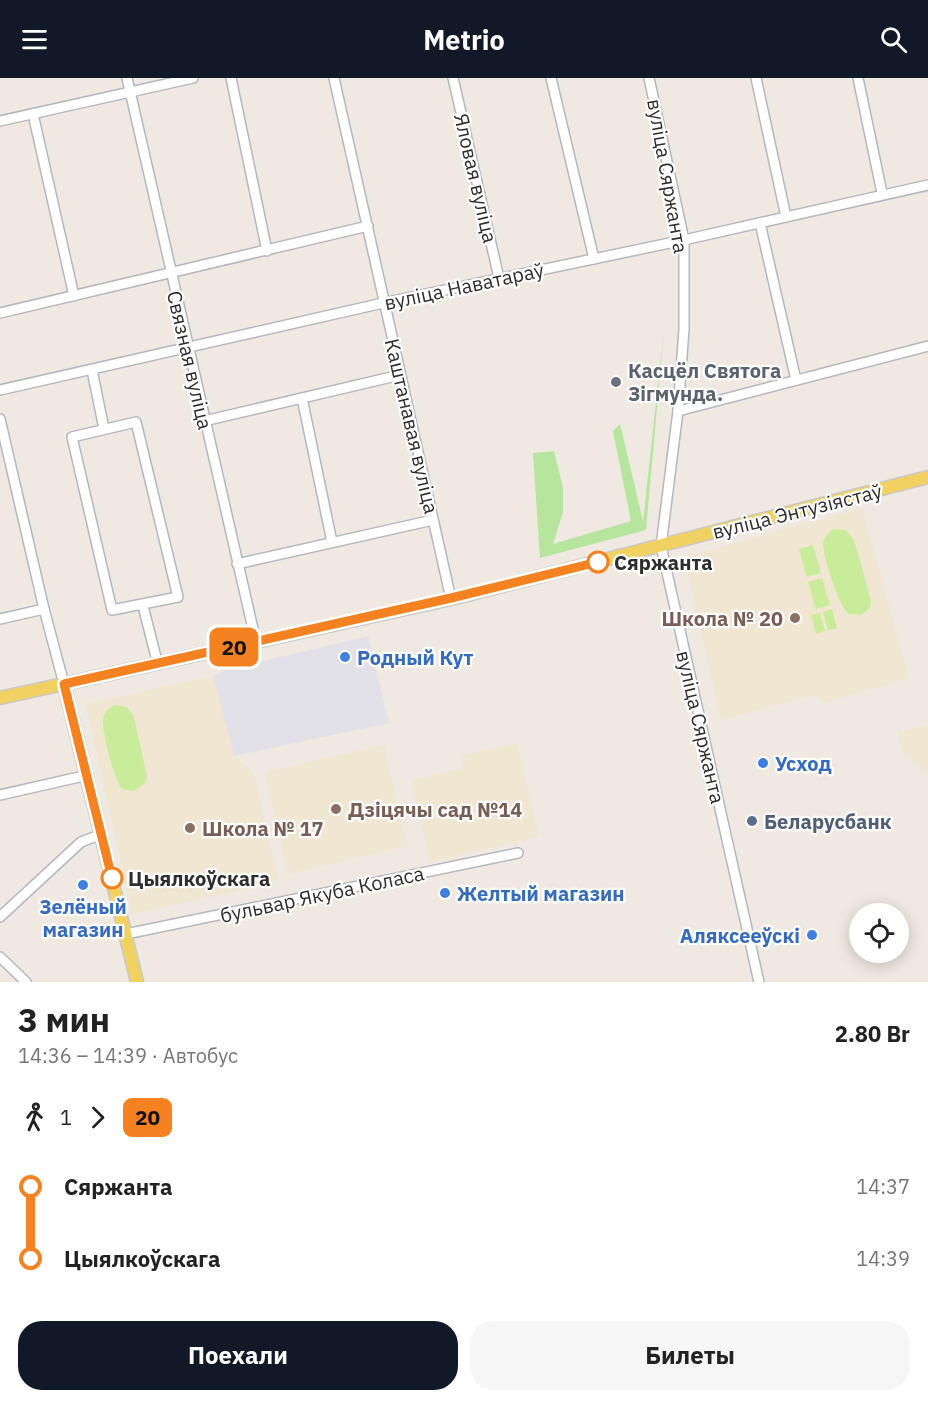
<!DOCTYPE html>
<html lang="ru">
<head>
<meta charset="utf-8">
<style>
	:root { --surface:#fff; --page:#f6f6f6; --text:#222; --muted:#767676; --accent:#111827 }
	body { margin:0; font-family:"IBM Plex Sans",sans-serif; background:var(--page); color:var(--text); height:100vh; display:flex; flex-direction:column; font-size:22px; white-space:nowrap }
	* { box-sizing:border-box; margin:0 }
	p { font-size:20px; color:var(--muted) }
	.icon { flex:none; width:33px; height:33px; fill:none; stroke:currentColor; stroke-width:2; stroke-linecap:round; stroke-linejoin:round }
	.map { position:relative; height:904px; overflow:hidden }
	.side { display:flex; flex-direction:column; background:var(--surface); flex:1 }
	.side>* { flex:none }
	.badge { padding:0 12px; border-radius:9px; font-size:21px; line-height:39px }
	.tools { position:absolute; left:849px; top:825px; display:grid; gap:12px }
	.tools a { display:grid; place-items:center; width:60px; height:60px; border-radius:50%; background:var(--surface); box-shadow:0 3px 15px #0003; font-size:30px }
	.map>.badge { position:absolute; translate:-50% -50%; box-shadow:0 0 0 3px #fff }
	.legs { display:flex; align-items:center; gap:9px; height:66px; padding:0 18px; font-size:20px }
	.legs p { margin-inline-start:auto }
	.headline { display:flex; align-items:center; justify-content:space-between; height:102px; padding:0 18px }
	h1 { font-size:33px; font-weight:700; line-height:45px }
	.action { display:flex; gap:12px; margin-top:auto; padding:12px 18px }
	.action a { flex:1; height:69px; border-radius:24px; background:var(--accent); color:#fff; font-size:24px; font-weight:700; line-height:69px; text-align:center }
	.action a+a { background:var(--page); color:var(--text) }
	ul { padding:0 18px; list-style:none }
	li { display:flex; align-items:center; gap:21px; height:72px; font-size:22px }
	li i { display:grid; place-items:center; width:9px; height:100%; margin:0 8px; background:currentColor }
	li i::after { content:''; width:15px; height:15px; margin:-8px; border:4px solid; border-radius:50%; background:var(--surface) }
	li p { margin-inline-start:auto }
	li:first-child i { background:linear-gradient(#0000 50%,currentColor 0) }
	li:last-child i { background:linear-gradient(currentColor 50%,#0000 0) }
	header { display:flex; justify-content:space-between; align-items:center; height:78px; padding:0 18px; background:var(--accent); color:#fff; font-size:27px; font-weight:700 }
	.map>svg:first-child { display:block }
	.industrial { fill:#e3e1e8 }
	.education { fill:#f0e6d1 }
	.green { fill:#b6e59e }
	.pitch { fill:#c9ec9a }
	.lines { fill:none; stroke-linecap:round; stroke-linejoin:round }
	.minor-casing { stroke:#b4b7c1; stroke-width:12 }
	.major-casing { stroke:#c9c9c9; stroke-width:15 }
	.minor { stroke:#fff; stroke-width:9 }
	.major { stroke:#f2d163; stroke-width:12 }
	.line-1-casing { stroke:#fff; stroke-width:14 }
	.line-1 { stroke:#f58220; stroke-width:9 }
	.worship-dot { fill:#6b7280; stroke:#fff; stroke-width:2 }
	.stop-1-dot { fill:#fff; stroke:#f58220; stroke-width:3 }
	.education-dot { fill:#8d6e63; stroke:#fff; stroke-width:2 }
	.shop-dot { fill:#3f7fe0; stroke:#fff; stroke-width:2 }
	.service-dot { fill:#5c6f8a; stroke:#fff; stroke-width:2 }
	.labels { text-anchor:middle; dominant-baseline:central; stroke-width:4.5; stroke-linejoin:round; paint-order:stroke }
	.street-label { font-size:20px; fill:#2e2e2e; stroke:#fff }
	.worship-label { font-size:20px; font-weight:bold; fill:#5b616d; stroke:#fff; text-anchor:start }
	.stop-label { font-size:20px; font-weight:bold; fill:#2e2e2e; stroke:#fff; text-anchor:start }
	.education-label { font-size:20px; font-weight:bold; fill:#785e54; stroke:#fff; text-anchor:start }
	.shop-label { font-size:20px; font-weight:bold; fill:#366cbe; stroke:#fff; text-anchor:start }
	.service-label { font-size:20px; font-weight:bold; fill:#4e5e75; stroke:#fff; text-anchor:start }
</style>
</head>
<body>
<header><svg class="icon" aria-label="menu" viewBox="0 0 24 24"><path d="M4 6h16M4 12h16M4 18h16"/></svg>Metrio<svg class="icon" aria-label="search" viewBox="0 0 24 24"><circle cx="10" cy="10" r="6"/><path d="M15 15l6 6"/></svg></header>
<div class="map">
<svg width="928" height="904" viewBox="0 0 928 904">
	<rect width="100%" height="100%" fill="#efe9e1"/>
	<!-- industrial -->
	<path class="industrial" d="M368,558L389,645L234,678L213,598L222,593Z"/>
	<!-- education -->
	<g class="education">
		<path d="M862,430L909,600L823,625L817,616L721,642L684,479Z"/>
		<path d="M213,598L234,678L254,696L279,804L132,836L86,626Z"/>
		<path d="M928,647V698L901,671L898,654Z"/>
		<path d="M517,665L539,758L430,784L411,703L464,690L461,678Z"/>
		<path d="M384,667L407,768L288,796L265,694Z"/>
	</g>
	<!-- green -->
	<path class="green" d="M664,252L646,452L540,480L533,375L554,373L563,410V434L553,466L631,443L613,353L620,346L643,443Z"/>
	<!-- pitch -->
	<g class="pitch">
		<path d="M834,451L846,452L854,462L871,522L870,530L861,537L849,536C839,530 823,478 823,466C824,459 828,455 834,451Z"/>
		<path d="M813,467L821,495L807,499L799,471Z"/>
		<path d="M822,500L830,527L816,531L808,504Z"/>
		<path d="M832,531L837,550L828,552L823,534Z"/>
		<path d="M820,535L825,553L816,556L811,537Z"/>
		<path d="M115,627L127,629L134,639L147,699L144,706L134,713L122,711C114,703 102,654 103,641C104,634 109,630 115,627Z"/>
	</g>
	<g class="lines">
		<!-- minor casing -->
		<g class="minor-casing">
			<g id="minor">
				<path d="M127,0L256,564"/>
				<path d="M231,0L267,173"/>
				<path d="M334,0L451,521"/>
				<path d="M453,0L499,200"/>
				<path d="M551,0L594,181"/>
				<path d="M649,0L684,162V251L678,333L661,468L759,904"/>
				<path d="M756,0L786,139"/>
				<path d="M858,0L882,115"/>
				<path d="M33,36L74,218"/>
				<path d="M0,43L193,0"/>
				<path d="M760,145L796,302"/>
				<path d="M0,235L368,148"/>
				<path d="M92,292L104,351"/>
				<path d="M0,312L383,225L684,162L928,107"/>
				<path d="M302,320L332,464"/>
				<path d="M678,333L928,268"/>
				<path d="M0,341L44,531L64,606"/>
				<path d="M204,343L400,297"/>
				<path d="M136,344L178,519L112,532L72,359Z"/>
				<path d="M237,486L433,442"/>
				<path d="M143,528L158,587"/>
				<path d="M0,541L44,531"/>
				<path d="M0,717L88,697"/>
				<path d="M0,839L81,764L102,756"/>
				<path d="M126,856L518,775"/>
				<path d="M0,879L26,904"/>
			</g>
		</g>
		<!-- major casing -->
		<g class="major-casing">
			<g id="major">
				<path d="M64,606L137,904"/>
				<path d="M0,620L451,521L928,399"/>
			</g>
		</g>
		<!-- minor -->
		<use href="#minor" class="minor"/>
		<!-- major -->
		<use href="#major" class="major"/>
	</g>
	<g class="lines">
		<!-- line-1 casing -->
		<g class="line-1-casing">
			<path id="line-1" d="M112,800L64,606L451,520L598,484"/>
		</g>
		<!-- line-1 -->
		<use href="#line-1" class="line-1"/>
	</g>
	<!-- markers -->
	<circle class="worship-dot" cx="616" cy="304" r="6"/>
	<g class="stop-1-dot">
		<circle cx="598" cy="484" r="10"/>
		<circle cx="112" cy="800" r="10"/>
	</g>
	<g class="education-dot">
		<circle cx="795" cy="540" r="6"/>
		<circle cx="336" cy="731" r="6"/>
		<circle cx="190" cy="750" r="6"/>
	</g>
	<g class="shop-dot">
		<circle cx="345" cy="579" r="6"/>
		<circle cx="763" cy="685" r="6"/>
		<circle cx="83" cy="807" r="6"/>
		<circle cx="445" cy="815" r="6"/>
		<circle cx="812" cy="857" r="6"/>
	</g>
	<circle class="service-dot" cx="752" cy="743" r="6"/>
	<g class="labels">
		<!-- street labels -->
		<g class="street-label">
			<text transform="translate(668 98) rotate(80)">вуліца Сяржанта</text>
			<text transform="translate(476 100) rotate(77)">Яловая вуліца</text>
			<text transform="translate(464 208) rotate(-12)">вуліца Наватараў</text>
			<text transform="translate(190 282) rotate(77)">Связная вуліца</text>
			<text transform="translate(412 348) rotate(77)">Каштанавая вуліца</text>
			<text transform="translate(797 433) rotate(-14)">вуліца Энтузіястаў</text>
			<text transform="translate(701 649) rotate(77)">вуліца Сяржанта</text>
			<text transform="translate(322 816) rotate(-12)">бульвар Якуба Коласа</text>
		</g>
		<!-- worship labels -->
		<g class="worship-label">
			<text x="628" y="292">Касцёл Святога<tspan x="628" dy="23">Зігмунда.</tspan></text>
		</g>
		<!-- stop labels -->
		<g class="stop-label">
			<text x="614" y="484">Сяржанта</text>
			<text x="128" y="800">Цыялкоўскага</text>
		</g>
		<!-- education labels -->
		<g class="education-label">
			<text x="783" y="540" text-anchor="end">Школа № 20</text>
			<text x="348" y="731">Дзіцячы сад №14</text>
			<text x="202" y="750">Школа № 17</text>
		</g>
		<!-- shop labels -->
		<g class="shop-label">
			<text x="357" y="579">Родный Кут</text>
			<text x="775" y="685">Усход</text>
			<text x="457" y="815">Желтый магазин</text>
			<text x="83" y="828" text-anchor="middle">Зелёный<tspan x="83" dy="23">магазин</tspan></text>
			<text x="800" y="857" text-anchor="end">Аляксееўскі</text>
		</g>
		<!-- service labels -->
		<g class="service-label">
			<text x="764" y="743">Беларусбанк</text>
		</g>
	</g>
</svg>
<div class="tools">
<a><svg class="icon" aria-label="locate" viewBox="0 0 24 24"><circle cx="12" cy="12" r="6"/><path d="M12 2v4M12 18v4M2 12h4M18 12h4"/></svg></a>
</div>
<b class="badge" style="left:234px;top:569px;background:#f58220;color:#111">20</b>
</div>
<section class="side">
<div class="headline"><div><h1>3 мин</h1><p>14:36 – 14:39 · Автобус</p></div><b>2.80 Br</b></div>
<div class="legs"><svg class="icon" aria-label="walk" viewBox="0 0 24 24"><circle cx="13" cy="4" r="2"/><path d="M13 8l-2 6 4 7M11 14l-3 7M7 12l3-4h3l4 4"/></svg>1<svg class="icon" aria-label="forward" viewBox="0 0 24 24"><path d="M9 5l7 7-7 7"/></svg><b class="badge" style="background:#f58220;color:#111">20</b></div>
<ul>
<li><i style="color:#f58220"></i><b>Сяржанта</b><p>14:37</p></li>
<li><i style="color:#f58220"></i><b>Цыялкоўскага</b><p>14:39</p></li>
</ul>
<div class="action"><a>Поехали</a><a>Билеты</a></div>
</section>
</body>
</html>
